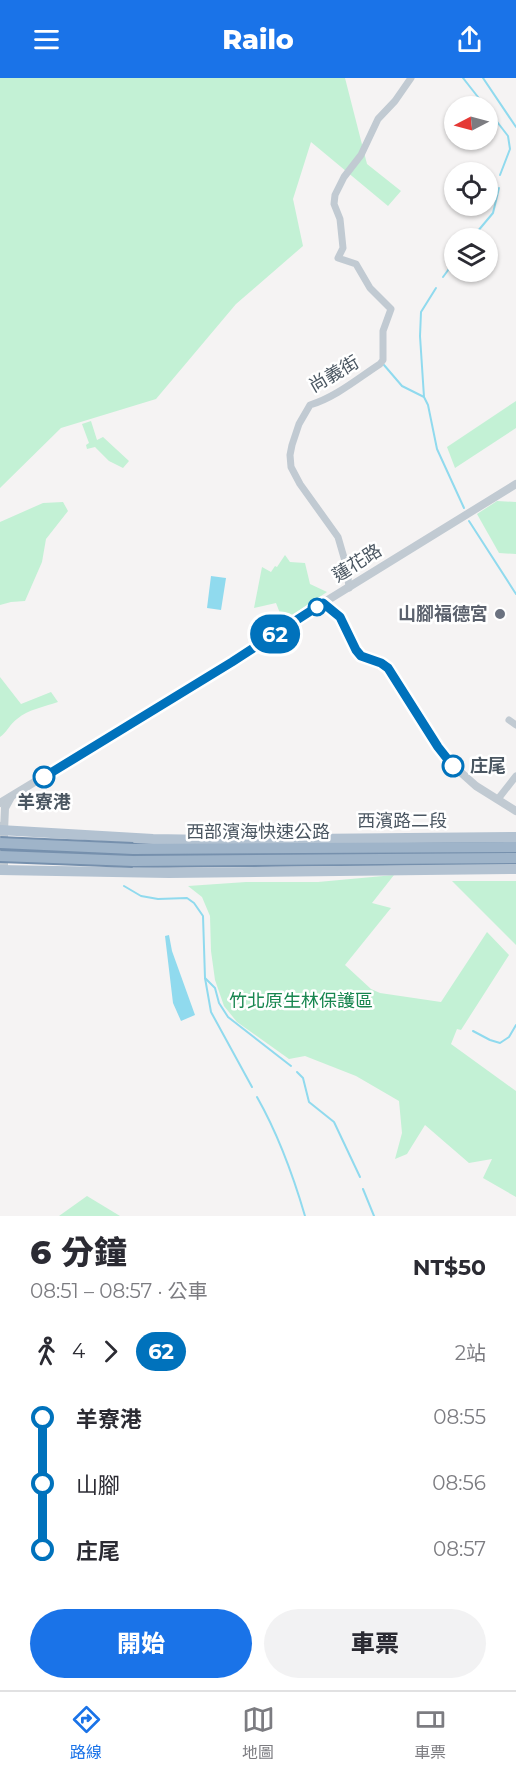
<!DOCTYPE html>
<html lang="zh-TW">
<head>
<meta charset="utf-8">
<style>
	:root { --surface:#fff; --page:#f2f2f3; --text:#2b2b33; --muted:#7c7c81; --line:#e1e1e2; --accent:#1a73e8 }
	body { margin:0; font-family:Montserrat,"Noto Sans TC",sans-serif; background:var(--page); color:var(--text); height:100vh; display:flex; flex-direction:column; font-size:22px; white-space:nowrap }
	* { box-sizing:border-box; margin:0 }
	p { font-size:20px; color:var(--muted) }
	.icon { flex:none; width:33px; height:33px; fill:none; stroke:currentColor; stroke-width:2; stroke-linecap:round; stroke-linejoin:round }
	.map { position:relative; height:1138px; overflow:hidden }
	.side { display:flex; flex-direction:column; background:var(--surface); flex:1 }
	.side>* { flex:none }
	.badge { padding:0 12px; border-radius:20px; font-size:21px; line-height:39px }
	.needle { width:39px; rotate:264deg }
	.buttons { position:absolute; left:444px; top:18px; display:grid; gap:12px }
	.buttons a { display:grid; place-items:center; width:54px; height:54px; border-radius:50%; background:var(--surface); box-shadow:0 2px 4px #0004; font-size:30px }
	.map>.badge { position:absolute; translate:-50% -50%; box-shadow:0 0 0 3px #fff }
	.legs { display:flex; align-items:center; gap:9px; height:66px; padding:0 30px; font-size:20px }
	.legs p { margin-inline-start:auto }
	.summary { display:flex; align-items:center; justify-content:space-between; height:102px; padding:0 30px }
	h1 { font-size:33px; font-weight:800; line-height:45px }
	.cta { display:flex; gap:12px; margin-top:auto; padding:12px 30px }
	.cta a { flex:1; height:69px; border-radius:36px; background:var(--accent); color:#fff; font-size:24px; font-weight:800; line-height:69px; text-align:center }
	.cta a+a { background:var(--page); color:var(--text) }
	ul { padding:0 30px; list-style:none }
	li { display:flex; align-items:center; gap:21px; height:66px; font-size:22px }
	li i { display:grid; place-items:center; width:9px; height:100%; margin:0 8px; background:currentColor }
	li i::after { content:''; width:15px; height:15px; margin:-8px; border:4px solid; border-radius:50%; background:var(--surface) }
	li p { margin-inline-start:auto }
	li:first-child i { background:linear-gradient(#0000 50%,currentColor 0) }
	li:last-child i { background:linear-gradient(currentColor 50%,#0000 0) }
	header { display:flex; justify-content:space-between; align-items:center; height:78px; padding:0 30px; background:var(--accent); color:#fff; font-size:27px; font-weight:800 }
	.tabs { display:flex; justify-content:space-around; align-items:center; height:84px; border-top:2px solid var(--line); background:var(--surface); font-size:16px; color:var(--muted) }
	.tabs a { display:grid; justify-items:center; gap:3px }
	.tabs .selected { color:var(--accent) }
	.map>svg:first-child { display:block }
	.green { fill:#c3f1d5 }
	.water { fill:#90daee }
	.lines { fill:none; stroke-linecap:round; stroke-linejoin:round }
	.stream { stroke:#90daee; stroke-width:2 }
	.trunk-casing { stroke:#7690ad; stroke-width:14 }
	.minor { stroke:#c1cad2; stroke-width:7 }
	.tertiary { stroke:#c1cad2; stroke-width:8 }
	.primary { stroke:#b3c2d1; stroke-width:10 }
	.trunk { stroke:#9fb4c9; stroke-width:10 }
	.trunk-bridge-casing { stroke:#7690ad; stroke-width:14; stroke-linecap:butt }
	.trunk-bridge { stroke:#9fb4c9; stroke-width:10 }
	.line-1-casing { stroke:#fff; stroke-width:14 }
	.line-1 { stroke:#0072bc; stroke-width:9 }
	.stop-1-dot { fill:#fff; stroke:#0072bc; stroke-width:3 }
	.worship-dot { fill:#6b7280; stroke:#fff; stroke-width:2 }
	.labels { text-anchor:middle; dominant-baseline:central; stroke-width:5; stroke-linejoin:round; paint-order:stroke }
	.street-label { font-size:18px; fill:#4a5661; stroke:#fff }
	.worship-label { font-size:18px; font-weight:bold; fill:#5b616d; stroke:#fff; text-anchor:end }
	.stop-label { font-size:18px; font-weight:bold; fill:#4a5661; stroke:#fff; text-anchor:start }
	.park-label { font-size:18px; fill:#17864f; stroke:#fff }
</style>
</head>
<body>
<header><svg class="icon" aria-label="menu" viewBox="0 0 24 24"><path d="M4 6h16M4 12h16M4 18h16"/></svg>Railo<svg class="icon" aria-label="share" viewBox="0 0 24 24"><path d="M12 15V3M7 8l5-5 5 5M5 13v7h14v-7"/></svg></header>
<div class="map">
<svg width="516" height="1138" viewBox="0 0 516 1138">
	<rect width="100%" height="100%" fill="#f5f3f3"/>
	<!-- green -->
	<g class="green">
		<path d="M0,0H345L367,86L401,113L388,128L311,64L293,121L303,168L236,226L156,321L61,350L0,410Z"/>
		<path d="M516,323V350L455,390L447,369Z"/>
		<path d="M91,343L97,362L103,359L129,383L123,390L109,383L95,369L87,371L86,367L89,365L82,346Z"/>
		<path d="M497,423L516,424V476L499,475L477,436Z"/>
		<path d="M63,424L68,433L46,461L42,484L25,523L11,524L0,527V444L43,425Z"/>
		<path d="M285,477L290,484L305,485L310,506L327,514L283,543L276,525L254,530L262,489L271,494L275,488L277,489Z"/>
		<path d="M0,599L21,626L51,614L58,624C44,629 29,631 17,641C10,646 7,654 0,659Z"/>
		<path d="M394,797L372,825L391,830L345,887L371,911L380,915L441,924L487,854L509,877L461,952L457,951L451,966L516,1013V1119L483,1100L492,1081L469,1085L425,1047L407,1076L395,1081L402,1055L399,1023L356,998L305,978L289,981L237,944L224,928L215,902L211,873L210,838L202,819L188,808L246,804H318Z"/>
		<path d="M452,803H516V867Z"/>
		<path d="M87,1118L120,1138H59Z"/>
	</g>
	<!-- water -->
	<g class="water">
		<path d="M211,498L226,500L221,532L207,530Z"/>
		<path d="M169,857L172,873L195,937L181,943L173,925L165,858Z"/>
	</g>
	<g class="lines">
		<!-- stream -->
		<g class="stream">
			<path d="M463,0L485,28"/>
			<path d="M483,0L516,49"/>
			<path d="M488,32L508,58L510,71L500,97"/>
			<path d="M472,160L493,135L499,110"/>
			<path d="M443,199L454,184"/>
			<path d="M384,287L402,308L424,319L428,327L437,371L464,430"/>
			<path d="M424,319L420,258L421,234L436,210"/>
			<path d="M469,443L516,516"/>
			<path d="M124,808L141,818L158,821L187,820L194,825L203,838L205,900L211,934L252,1009"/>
			<path d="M205,900L215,910L219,925L228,939L291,988"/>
			<path d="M473,953L490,962L500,965L509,959L516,947"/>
			<path d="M297,994L303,1000L309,1024L334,1044L360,1099"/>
			<path d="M257,1019C278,1056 293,1097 305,1138"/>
			<path d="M363,1111L374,1138"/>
		</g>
		<!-- trunk casing -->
		<g class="trunk-casing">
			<g id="trunk">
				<path d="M133,771L516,769"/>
				<path d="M133,783L516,780"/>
			</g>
		</g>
		<!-- minor -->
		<g class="minor">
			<path d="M349,510L347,490L338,459L300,406L291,389L290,377L292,367L299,346L310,327C336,319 357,301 380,286L383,282V253L391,231L370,210L356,186L338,180L343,170L340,141L334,126L335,117L344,99L361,77L378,41L395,23L411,0"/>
			<path d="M509,642L516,647"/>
			<path d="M498,721L516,698"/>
		</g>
		<!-- tertiary -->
		<g class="tertiary">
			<path d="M323,525L340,539L356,572L361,578L381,585L388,590L447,682L476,708L516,733"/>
			<path d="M0,725L232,584L323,525L516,406"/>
			<path d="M1,748L4,753V792"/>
			<path d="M4,753L5,730L11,719"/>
		</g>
		<!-- primary -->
		<g class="primary">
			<path d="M0,752L153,761L212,762L516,759"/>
			<path d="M0,792L169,795L516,791"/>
		</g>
		<!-- trunk -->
		<use href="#trunk" class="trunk"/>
		<!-- trunk-bridge casing -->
		<g class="trunk-bridge-casing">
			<g id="trunk-bridge">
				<path d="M0,765L133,771"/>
				<path d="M0,778L133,783"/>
			</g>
		</g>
		<!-- trunk-bridge -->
		<use href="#trunk-bridge" class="trunk-bridge"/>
	</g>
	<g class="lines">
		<!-- line-1 casing -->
		<g class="line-1-casing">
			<path id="line-1" d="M44,699L232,584L323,525L340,539L356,572L361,578L381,585L388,590L438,669L453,688"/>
		</g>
		<!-- line-1 -->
		<use href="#line-1" class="line-1"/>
	</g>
	<!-- markers -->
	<g class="stop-1-dot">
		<circle cx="317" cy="529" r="8"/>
		<circle cx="453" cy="688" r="10"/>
		<circle cx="44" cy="699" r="10"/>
	</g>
	<circle class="worship-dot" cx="500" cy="536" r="6"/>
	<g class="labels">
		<!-- street labels -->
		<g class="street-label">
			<text transform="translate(334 296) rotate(-30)">尚義街</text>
			<text transform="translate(357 485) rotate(-32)">蓮花路</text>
			<text x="402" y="743">西濱路二段</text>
			<text x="258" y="754">西部濱海快速公路</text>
		</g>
		<!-- worship labels -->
		<g class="worship-label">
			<text x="488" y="536">山腳福德宮</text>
		</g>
		<!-- stop labels -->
		<g class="stop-label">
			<text x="470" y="688">庄尾</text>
			<text x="44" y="724" text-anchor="middle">羊寮港</text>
		</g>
		<!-- park labels -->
		<g class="park-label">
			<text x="301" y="923">竹北原生林保護區</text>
		</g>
	</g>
</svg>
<div class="buttons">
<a><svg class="needle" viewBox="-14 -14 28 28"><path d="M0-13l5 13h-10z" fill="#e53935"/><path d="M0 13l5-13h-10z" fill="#7c7c81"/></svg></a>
<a><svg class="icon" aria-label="locate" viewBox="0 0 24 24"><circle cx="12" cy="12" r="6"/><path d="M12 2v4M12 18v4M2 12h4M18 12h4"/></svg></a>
<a><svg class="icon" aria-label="layers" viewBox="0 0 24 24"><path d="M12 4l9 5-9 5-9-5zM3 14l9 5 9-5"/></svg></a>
</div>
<b class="badge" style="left:275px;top:556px;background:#0072bc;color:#fff">62</b>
</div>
<section class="side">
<div class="summary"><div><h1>6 分鐘</h1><p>08:51 – 08:57 · 公車</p></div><b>NT$50</b></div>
<div class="legs"><svg class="icon" aria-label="walk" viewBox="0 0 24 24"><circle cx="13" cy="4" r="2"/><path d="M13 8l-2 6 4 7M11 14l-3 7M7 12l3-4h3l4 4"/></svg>4<svg class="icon" aria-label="forward" viewBox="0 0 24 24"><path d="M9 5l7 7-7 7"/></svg><b class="badge" style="background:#0072bc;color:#fff">62</b><p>2站</p></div>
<ul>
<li><i style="color:#0072bc"></i><b>羊寮港</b><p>08:55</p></li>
<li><i style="color:#0072bc"></i><span>山腳</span><p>08:56</p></li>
<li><i style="color:#0072bc"></i><b>庄尾</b><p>08:57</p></li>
</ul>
<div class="cta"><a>開始</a><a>車票</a></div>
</section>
<nav class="tabs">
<a class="selected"><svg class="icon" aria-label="directions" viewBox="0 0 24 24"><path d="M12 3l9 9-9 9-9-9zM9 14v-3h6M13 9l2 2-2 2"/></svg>路線</a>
<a><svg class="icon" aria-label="map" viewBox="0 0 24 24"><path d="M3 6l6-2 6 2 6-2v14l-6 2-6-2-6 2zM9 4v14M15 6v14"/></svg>地圖</a>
<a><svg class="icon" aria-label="tickets" viewBox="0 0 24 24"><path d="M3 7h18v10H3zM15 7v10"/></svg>車票</a>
</nav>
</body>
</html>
